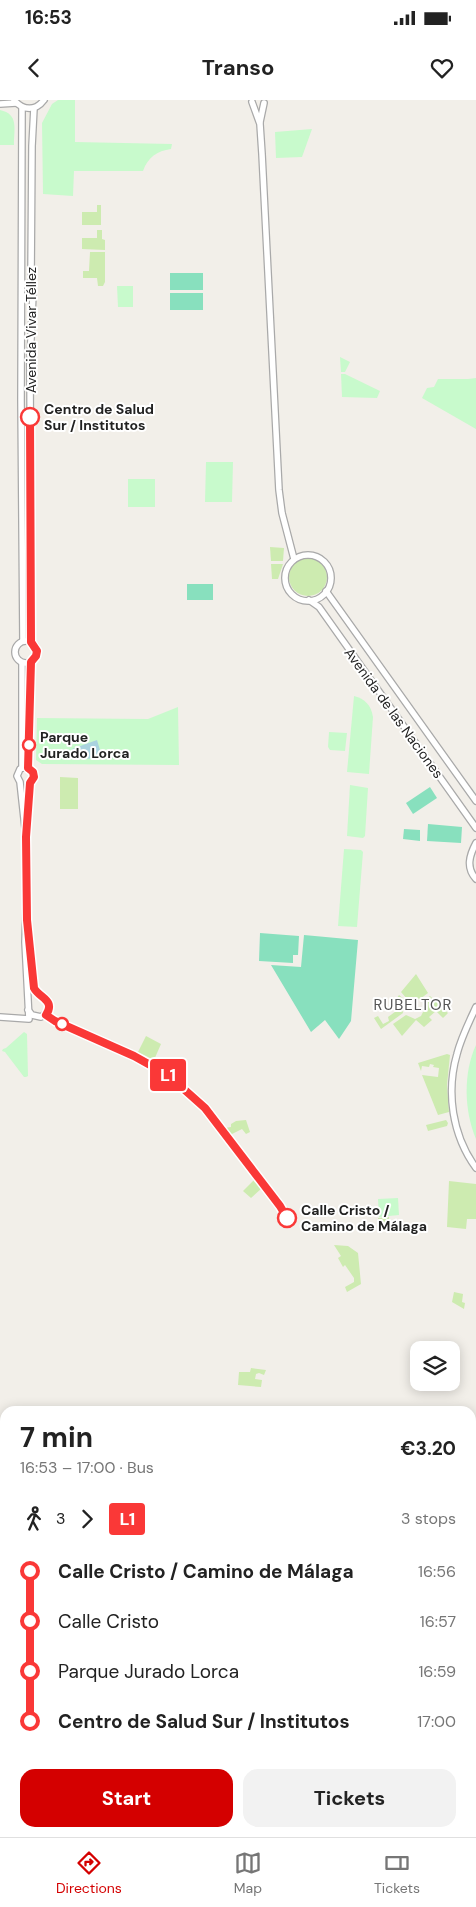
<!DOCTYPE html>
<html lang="en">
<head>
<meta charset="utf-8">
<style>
	:root { --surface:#fff; --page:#f2f2f2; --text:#222; --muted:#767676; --line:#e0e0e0; --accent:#d40000 }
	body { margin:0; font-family:"DM Sans",sans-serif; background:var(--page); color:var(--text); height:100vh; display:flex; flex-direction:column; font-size:19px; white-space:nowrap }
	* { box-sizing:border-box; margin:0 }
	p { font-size:16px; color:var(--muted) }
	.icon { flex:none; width:28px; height:28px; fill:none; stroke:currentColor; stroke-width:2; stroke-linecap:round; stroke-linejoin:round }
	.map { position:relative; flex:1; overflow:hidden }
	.side { position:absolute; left:0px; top:1306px; width:476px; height:431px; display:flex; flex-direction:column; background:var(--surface); border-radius:15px 15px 0 0; box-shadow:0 2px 12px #0003 }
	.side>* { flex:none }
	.badge { padding:0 10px; border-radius:4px; font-size:18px; line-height:32px }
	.controls { position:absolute; left:410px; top:1241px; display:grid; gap:10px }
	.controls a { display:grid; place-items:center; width:50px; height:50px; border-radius:10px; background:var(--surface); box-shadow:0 2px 12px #0003; font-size:25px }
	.map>.badge { position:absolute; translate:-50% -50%; box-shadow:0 0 0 2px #fff }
	.legs { display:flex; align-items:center; gap:8px; height:55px; padding:0 20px; font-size:16px }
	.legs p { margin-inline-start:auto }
	.overview { display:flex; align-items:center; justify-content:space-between; height:85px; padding:0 20px }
	h1 { font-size:28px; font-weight:700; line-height:38px }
	.action { display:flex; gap:10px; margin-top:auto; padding:10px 20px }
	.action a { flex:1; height:58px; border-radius:15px; background:var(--accent); color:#fff; font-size:20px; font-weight:700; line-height:58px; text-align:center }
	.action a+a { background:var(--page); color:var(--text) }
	ul { padding:0 20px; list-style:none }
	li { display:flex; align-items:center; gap:18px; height:50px; font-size:19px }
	li i { display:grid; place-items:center; width:8px; height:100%; margin:0 6px; background:currentColor }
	li i::after { content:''; width:12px; height:12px; margin:-6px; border:4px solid; border-radius:50%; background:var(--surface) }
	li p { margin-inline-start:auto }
	li:first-child i { background:linear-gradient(#0000 50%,currentColor 0) }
	li:last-child i { background:linear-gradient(currentColor 50%,#0000 0) }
	.status { display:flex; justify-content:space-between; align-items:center; height:35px; padding:0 25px; background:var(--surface); direction:ltr }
	.status svg { height:14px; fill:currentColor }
	header { display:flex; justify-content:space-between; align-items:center; height:65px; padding:0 20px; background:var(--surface); font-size:22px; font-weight:700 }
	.dock { display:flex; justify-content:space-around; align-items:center; height:70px; border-top:1px solid var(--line); background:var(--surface); font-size:14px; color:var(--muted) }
	.dock a { display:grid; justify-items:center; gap:2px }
	.dock .current { color:var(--accent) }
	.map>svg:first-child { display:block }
	.grass { fill:#cdebb0 }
	.forest { fill:#add19e }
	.park { fill:#c8facc }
	.pitch { fill:#88e0be }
	.water { fill:#aad3df }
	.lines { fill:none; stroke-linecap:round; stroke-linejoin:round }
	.tertiary-casing { stroke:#a9a9a9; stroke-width:8 }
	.tertiary { stroke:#fff; stroke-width:5.5 }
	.line-1-casing { stroke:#fff; stroke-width:11 }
	.line-1 { stroke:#fa3837; stroke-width:8 }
	.stop-1-dot { fill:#fff; stroke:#fa3837; stroke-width:2.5 }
	.labels { text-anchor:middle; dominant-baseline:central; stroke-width:4; stroke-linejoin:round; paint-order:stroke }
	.street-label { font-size:14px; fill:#222; stroke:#fff }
	.stop-label { font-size:14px; font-weight:bold; fill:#222; stroke:#fff; text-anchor:start }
	.neighbourhood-label { font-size:15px; letter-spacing:1px; fill:#555; stroke:#fff }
</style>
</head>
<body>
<div class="status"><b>16:53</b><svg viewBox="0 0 49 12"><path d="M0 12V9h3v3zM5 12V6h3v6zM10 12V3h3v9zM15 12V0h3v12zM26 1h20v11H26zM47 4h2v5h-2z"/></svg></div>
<header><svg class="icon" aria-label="back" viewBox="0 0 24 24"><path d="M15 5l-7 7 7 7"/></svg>Transo<svg class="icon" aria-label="heart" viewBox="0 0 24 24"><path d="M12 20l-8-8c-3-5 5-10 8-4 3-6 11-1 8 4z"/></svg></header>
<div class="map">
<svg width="476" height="1737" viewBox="0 0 476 1737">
	<rect width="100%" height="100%" fill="#f2efe9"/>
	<!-- grass -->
	<g class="grass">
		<path d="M97,105H101V125H82V112H97Z"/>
		<path d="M97,130H102V139L105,140V150L82,149V138H97Z"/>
		<path d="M90,152H105V182L103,186H98L97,178H83V171H89Z"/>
		<path d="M270,447L284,448L283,461H271Z"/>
		<circle cx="308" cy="477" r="19"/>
		<path d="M271,464H283L278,479H272Z"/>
		<path d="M60,677L78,678V709H60Z"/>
		<path d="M416,874L428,893L420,899L414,897L407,899L401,892Z"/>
		<path d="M399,895L405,900L402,907L403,913L381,929L374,918L378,916L383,924L389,921L388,917L399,909L400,904L397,898Z"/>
		<path d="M430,896L448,913L443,918L436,911L429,917L432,920L424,927L416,920L402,936L393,924L406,915L415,919L421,916L425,908L423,902Z"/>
		<path d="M146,936L161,944L154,960L138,952Z"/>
		<path d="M447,954L450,955L447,985L449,1012L438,1015L422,975L438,977L439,968L433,967L434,965L430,964L429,967L422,966L421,971L418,963Z"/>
		<path d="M246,1020L250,1032L246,1034L242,1029L230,1035L225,1028L231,1027V1024L236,1021Z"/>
		<path d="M446,1020L448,1023L447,1026L428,1031L426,1025Z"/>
		<path d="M254,1080L262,1088L251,1098L243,1091Z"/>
		<path d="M449,1081L476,1084V1119H467L466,1129L447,1127Z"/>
		<path d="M389,1117V1130L382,1131V1126H378V1118Z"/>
		<path d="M334,1145L348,1146L358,1153L361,1184L347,1192L345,1187L354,1182V1178L345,1165L343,1167L338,1158L341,1156Z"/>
		<path d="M454,1192L463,1194L462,1202L465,1203L464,1209L452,1202Z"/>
		<path d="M251,1268L266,1270L264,1275L259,1273L256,1274L255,1279L262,1280L261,1287L238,1285L239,1272H250Z"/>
		<path d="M0,1605L5,1609V1671L0,1667Z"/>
		<path d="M0,1676L5,1680V1693L0,1701Z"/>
	</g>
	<!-- forest -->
	<path class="forest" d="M0,1485L5,1486V1598L0,1596Z"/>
	<!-- park -->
	<g class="park">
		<path d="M58,0H75V42L172,44L171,49C157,51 148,57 143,71H74L73,96L43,94L42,23L52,4Z"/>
		<path d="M0,10C19,14 14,29 14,45H0Z"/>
		<path d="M312,29L302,57L276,58L275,32Z"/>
		<path d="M117,186H133V207H118Z"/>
		<path d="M340,257L350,262L345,272H341Z"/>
		<path d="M341,274H345L380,291L377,298L342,297Z"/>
		<path d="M476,278V329L422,298L427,288L434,287L438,279H468Z"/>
		<path d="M206,362H233L232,402H205Z"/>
		<rect x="128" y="379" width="27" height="28"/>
		<path d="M354,596C365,599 371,605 373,617L369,674L347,672Z"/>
		<path d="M178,607L179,665L42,664L36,660L37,618L148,619Z"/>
		<path d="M329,632L347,633L345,651L330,650L328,647Z"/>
		<path d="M350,685L368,688L365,736L363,738L347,736Z"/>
		<path d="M344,749L361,750L363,752L357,827L338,826Z"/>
		<path d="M24,932L27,934L28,976L26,977H24L5,952L2,951L3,949L6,948Z"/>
		<path d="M476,945V1039C464,1011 463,973 476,945Z"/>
		<path d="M398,1098L399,1115L379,1117L378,1099Z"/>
		<path d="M0,1375L5,1377V1569H0Z"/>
		<path d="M476,1688V1717L471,1712V1692Z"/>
	</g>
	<!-- pitch -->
	<g class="pitch">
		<rect x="170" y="173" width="33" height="17"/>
		<rect x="170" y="193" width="33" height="17"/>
		<rect x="187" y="484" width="26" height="16"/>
		<path d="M430,687L437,698L413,714L406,703Z"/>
		<path d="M428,724L462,727L461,743L427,741Z"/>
		<path d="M404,729L420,730V741L403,739Z"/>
		<path d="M260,833L299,836L298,855H293V863L259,861Z"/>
		<path d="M304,835L358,840L351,921L339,939L325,920L311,932L271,865L301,867Z"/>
	</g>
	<!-- water -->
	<path class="water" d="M97,640L100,650L113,654L115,658L74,659L71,657L72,649Z"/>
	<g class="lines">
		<!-- tertiary casing -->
		<g class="tertiary-casing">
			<g id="tertiary">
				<path d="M14,0C23,11 36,11 44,0"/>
				<path d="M252,2L260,24L262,54L279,390L282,413L294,459"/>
				<path d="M0,4L16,3"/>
				<path d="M22,7L21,300L23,541"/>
				<path d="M260,22L264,3"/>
				<circle cx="308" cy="478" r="23"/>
				<path d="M326,491L476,701"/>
				<path d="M309,500L319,507L476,728"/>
				<circle cx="26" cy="552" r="11"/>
				<path d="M31,542L30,261L33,194L31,177L32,46L34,8"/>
				<path d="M22,563V668"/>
				<path d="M28,668L31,562"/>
				<path d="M476,743C469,756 466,768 476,779"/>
				<path d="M476,907C469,922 461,938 457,954C446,992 452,1035 476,1068"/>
				<path d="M28,910L32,915L41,917L48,912C52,898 39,898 33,888L29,836"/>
				<path d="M0,917L29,919L25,842L27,775L26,737L20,682L17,676L20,669L26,667C34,670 36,677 30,683L26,737"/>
			</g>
		</g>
		<!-- tertiary -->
		<use href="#tertiary" class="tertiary"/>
	</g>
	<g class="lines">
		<!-- line-1 casing -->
		<g class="line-1-casing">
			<path id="line-1" d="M30,317L31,542L37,551L36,556L31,562L28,668L33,672L34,677L30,683L26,737L27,820L34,888C39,898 56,900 46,915L55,921L134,956L168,975L205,1008L280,1106L287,1118"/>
		</g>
		<!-- line-1 -->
		<use href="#line-1" class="line-1"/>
	</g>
	<!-- markers -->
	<g class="stop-1-dot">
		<circle cx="30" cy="317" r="9"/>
		<circle cx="29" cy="645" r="6"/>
		<circle cx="62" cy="924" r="6"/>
		<circle cx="287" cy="1118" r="9"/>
	</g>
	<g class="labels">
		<!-- street labels -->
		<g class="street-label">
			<text transform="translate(31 230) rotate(-90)">Avenida Vivar Téllez</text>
			<text transform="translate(394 613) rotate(54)">Avenida de las Naciones</text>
		</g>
		<!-- stop labels -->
		<g class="stop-label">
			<text x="44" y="309">Centro de Salud<tspan x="44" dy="16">Sur / Institutos</tspan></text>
			<text x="40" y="637">Parque<tspan x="40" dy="16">Jurado Lorca</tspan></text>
			<text x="301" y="1110">Calle Cristo /<tspan x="301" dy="16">Camino de Málaga</tspan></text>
		</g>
		<!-- neighbourhood labels -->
		<g class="neighbourhood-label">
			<text x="413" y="905">RUBELTOR</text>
		</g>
	</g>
</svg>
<div class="controls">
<a><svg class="icon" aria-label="layers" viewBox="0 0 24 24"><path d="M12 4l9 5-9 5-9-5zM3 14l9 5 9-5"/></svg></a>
</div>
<b class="badge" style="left:168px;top:975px;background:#fa3837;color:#fff">L1</b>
<section class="side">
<div class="overview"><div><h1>7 min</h1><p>16:53 – 17:00 · Bus</p></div><b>€3.20</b></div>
<div class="legs"><svg class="icon" aria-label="walk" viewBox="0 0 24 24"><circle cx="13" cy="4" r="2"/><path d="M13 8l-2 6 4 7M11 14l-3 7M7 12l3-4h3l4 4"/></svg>3<svg class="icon" aria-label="forward" viewBox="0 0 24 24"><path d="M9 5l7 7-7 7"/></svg><b class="badge" style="background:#fa3837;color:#fff">L1</b><p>3 stops</p></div>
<ul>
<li><i style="color:#fa3837"></i><b>Calle Cristo / Camino de Málaga</b><p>16:56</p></li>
<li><i style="color:#fa3837"></i><span>Calle Cristo</span><p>16:57</p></li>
<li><i style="color:#fa3837"></i><span>Parque Jurado Lorca</span><p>16:59</p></li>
<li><i style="color:#fa3837"></i><b>Centro de Salud Sur / Institutos</b><p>17:00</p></li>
</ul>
<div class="action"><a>Start</a><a>Tickets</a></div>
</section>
</div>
<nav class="dock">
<a class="current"><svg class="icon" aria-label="directions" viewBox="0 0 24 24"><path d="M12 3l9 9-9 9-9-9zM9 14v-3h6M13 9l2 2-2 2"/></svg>Directions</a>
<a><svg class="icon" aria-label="map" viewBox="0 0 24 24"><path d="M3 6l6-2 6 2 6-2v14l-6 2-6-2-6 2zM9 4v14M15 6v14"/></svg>Map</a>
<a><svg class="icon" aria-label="tickets" viewBox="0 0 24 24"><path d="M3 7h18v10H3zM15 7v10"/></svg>Tickets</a>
</nav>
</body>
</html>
